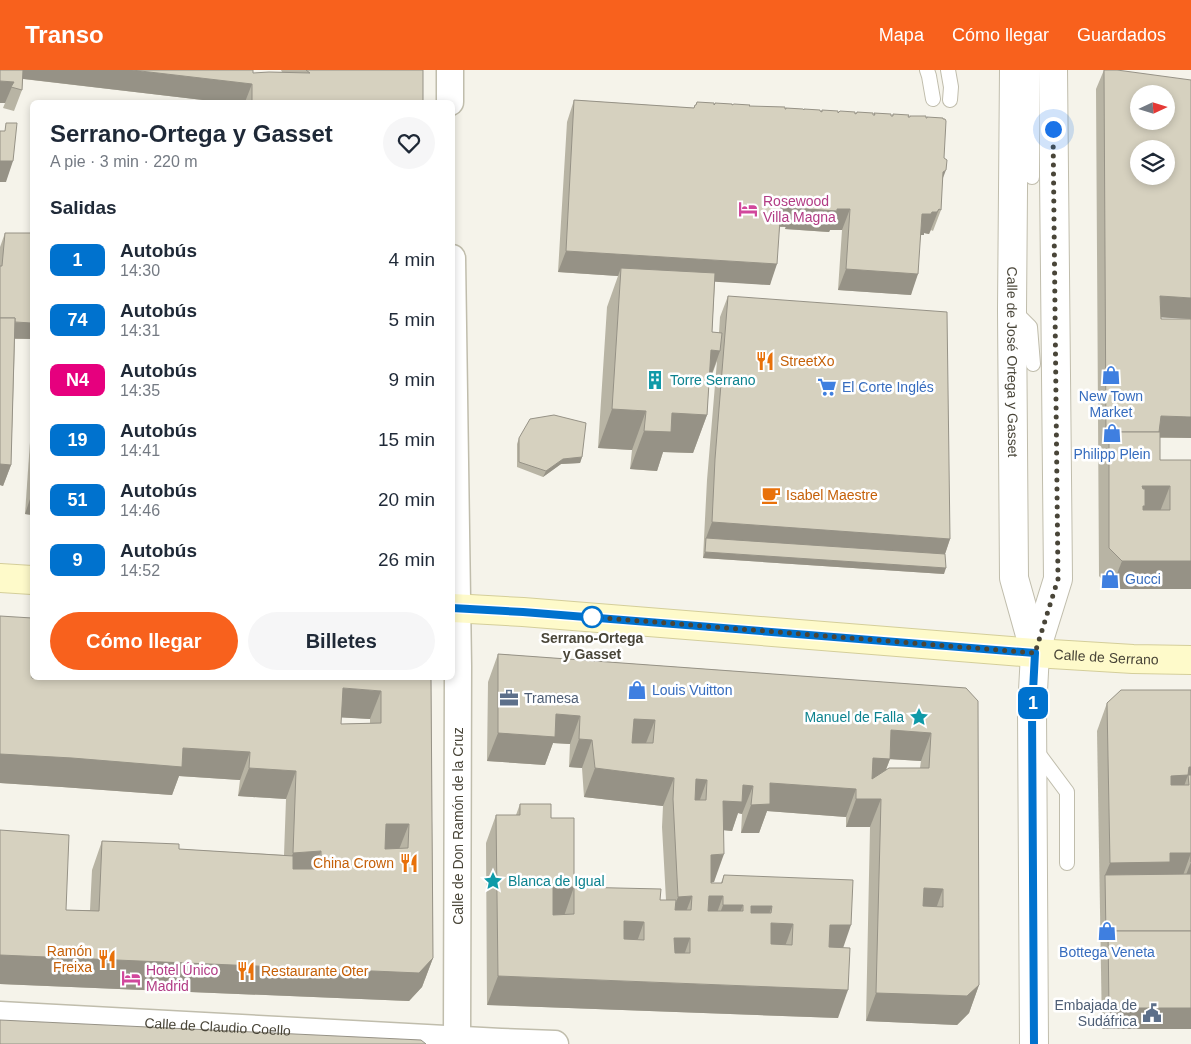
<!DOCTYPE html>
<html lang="es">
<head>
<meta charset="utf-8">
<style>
	:root { --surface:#fff; --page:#f6f6f7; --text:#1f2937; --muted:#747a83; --accent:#f8611d }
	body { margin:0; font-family:Arial,sans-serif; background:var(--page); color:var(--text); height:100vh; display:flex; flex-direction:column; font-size:19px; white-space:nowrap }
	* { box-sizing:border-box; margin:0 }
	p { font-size:16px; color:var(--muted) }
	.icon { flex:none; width:28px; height:28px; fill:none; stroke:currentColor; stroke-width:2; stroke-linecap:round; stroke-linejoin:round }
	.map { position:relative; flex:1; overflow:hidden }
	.sheet { position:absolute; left:30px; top:30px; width:425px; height:580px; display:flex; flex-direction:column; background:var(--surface); border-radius:8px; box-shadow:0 2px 8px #0003 }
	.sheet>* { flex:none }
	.badge { padding:0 10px; border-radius:8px; font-size:18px; line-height:32px }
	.needle { width:32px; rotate:86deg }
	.buttons { position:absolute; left:1130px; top:15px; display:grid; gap:10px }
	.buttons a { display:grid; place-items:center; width:45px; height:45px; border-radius:50%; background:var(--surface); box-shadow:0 2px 8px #0003; font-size:25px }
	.you { position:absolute; width:25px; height:25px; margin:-12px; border:4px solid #fff; border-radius:50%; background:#1a73e8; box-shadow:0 0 0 8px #1a73e833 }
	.map>.badge { position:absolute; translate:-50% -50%; box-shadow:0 0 0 2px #fff }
	h2 { padding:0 20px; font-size:19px; line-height:45px }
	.round { display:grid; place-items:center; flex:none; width:52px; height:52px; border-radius:26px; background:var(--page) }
	.head { display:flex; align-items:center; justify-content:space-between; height:85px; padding:0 20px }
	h1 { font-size:24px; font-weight:800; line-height:38px }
	.cta { display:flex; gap:10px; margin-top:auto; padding:10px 20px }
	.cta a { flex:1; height:58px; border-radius:30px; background:var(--accent); color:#fff; font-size:20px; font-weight:800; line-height:58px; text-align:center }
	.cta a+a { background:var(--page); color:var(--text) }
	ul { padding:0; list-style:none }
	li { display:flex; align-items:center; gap:15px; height:60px; padding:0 20px }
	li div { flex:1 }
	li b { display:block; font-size:19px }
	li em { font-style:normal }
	li .badge { min-width:55px; font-weight:700; text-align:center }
	header { display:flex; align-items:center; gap:30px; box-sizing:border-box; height:70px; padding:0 25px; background:var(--accent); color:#fff }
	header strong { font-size:24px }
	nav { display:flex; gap:28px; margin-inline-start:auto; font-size:18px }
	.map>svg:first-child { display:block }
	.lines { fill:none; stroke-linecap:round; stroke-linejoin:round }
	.service-casing { stroke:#c0bdac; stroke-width:16 }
	.minor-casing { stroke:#c0bdac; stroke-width:29 }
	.tertiary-casing { stroke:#c0bdac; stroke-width:30 }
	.secondary-casing { stroke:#d4ce9a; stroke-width:30 }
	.service { stroke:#fff; stroke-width:14 }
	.minor { stroke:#fff; stroke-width:26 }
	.tertiary { stroke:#fff; stroke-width:28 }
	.secondary { stroke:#fefaca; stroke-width:28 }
	.wall { fill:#b8b4a4; fill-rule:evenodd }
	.shaded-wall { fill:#969286 }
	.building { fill:#d6d1bf; stroke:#969286; fill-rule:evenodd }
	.line-casing { stroke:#fff; stroke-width:11 }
	.line { stroke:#0072ce; stroke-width:8 }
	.walk { stroke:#494538; stroke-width:5; stroke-dasharray:0 9 }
	.stop-dot { fill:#fff; stroke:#0072ce; stroke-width:2.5 }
	.labels { text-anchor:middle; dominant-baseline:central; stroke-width:5; stroke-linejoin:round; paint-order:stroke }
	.hotel-label { font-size:14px; fill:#b23c85; stroke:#fff; text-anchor:start }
	.food-label { font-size:14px; fill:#c56008; stroke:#fff; text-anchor:start }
	.street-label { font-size:14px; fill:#494538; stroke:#fff }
	.culture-label { font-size:14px; fill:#0d838f; stroke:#fff; text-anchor:start }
	.shop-label { font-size:14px; fill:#366cbe; stroke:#fff; text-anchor:start }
	.stop-label { font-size:14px; font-weight:bold; fill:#494538; stroke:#fff }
	.service-label { font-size:14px; fill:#4e5e75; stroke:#fff; text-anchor:start }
</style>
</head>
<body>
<header>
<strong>Transo</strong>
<nav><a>Mapa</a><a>Cómo llegar</a><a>Guardados</a></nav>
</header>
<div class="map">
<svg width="1191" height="974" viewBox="0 0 1191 974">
	<rect width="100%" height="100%" fill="#f5f3ea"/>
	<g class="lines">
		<!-- service casing -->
		<g class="service-casing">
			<g id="service">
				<path d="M927,0L929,6L933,29"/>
				<path d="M948,0L951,17L950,30"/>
				<path d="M1032,107V0"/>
				<path d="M1013,240L1030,257L1033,294"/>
				<path d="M1035,679L1067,722V793"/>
			</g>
		</g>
		<!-- minor casing -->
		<g class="minor-casing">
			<g id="minor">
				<path d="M450,0V32"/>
				<path d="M452,188L458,596L457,974"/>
				<path id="s1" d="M0,945L501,972L555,974"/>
			</g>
		</g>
		<!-- tertiary casing -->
		<g class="tertiary-casing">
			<g id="tertiary">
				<path id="s2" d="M1014,0L1012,240L1014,508L1035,583"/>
				<path d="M1034,974L1032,640L1035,583L1058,509L1053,0"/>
			</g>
		</g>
		<!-- secondary casing -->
		<g class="secondary-casing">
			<g id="secondary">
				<path d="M0,508L32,510"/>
				<path id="s3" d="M452,538L523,542L1035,583L1133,589L1191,590"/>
			</g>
		</g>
		<!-- service -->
		<use href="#service" class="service"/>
		<!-- minor -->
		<use href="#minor" class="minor"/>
		<!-- tertiary -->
		<use href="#tertiary" class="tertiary"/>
		<!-- secondary -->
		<use href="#secondary" class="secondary"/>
	</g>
	<!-- wall -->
	<g class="wall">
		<path d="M0,0L253,3L282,2L281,0H423V32H220L23,9L22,20L14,41L3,38L5,33Z"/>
		<path d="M1104,0H1117L1191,249L1161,247L1191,368H1160V390H1191V519H1111L1099,506L1096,19Z"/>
		<path d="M574,30L694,38L695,35H714L785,39L786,38L821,41L822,40L838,43L855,44L857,42L874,45V43L892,46L893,44L908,47L927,48V47L942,111L941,140L933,161L931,160L929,164L924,163V165H921L911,225L838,220L842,160H830L829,162L785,159L786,157H780L770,215L715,211L712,262L719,263L720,247L728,226L950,469L945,484L944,504L703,488L707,410L717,291L709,313L707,345L693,383L663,382L657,401L630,399L632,380L598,378L607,237L618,206L558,202L567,52Z"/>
		<path d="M5,163L32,269H15L11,395L3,416L0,415V177Z"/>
		<path d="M32,343V445L25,444Z"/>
		<path d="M519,368L582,387L580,393L561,394L543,407L517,397V374Z"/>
		<path d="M498,584L966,618L979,915L969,943L957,955L866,951L870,757H846V747L767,741L759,763H741L742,744L738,743L732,761L723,760L714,812L711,813H721L724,805L843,877L838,948L487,935L486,773L496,745H516L520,734L551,748L574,817L660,830H666L662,757L663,736L584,727L582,698L569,697L570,674L553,673L545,695L487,691L488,612ZM890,689L921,691L920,698L886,700Z"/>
		<path d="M431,608L433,888L422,917L409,931L0,914V760L66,840H90L92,800L102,771L179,779L284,785L286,729L238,726L240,710L179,706L172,725L62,717L0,713ZM341,647L370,649V653L341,654Z"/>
		<path d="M1191,620V959H1102L1097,661L1107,633Z"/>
	</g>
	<!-- shaded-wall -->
	<g class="shaded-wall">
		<path d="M19,0H132L252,14L245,32H220L16,8Z"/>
		<path d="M0,11L14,12L5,33H0Z"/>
		<path d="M0,91H13L6,112H0Z"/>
		<path d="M946,100L938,121L943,102Z"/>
		<path d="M781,135L793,136L786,157L773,156Z"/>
		<path d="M793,138L837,139H850L842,160H830L829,162L785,159Z"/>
		<path d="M939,139L929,164L924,163V165H914L922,144L932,142Z"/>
		<path d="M566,181L777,194L770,215L621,206V198L618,206L558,202Z"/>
		<path d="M846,199L918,204L911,225L838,220Z"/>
		<path d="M1160,226L1191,228V249L1153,247Z"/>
		<path d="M0,252L32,253V269L0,268Z"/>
		<path d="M711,280L720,281L706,320Z"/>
		<path d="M612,339L646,341L632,380L598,378Z"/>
		<path d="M672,343L707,345L693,383L663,382L657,401L630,399L644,361Z"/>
		<path d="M1161,346L1191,347V368L1153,367Z"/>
		<path d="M582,387L580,393L561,394L543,407L546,401L563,389Z"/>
		<path d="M0,394L11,395L3,416L0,415Z"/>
		<path d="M1142,416H1170L1159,444H1142Z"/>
		<path d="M32,423V445L25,444Z"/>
		<path d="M712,452L950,469L943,490L706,468Z"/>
		<path d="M705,482L946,498L944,504L703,488Z"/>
		<path d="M1122,491H1191V519H1111Z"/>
		<path d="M343,618L381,621L370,649L332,647Z"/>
		<path d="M556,644L580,646L570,674L553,673L545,695L487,691L498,663Z"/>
		<path d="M634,649L655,650L644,678L624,677Z"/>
		<path d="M891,660L931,663L921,691L888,689H890L879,717L863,716L873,688Z"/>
		<path d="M579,669L592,670L582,698L569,697Z"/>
		<path d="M183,678L250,682L240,710L179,706L172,725L62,717L0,713V684Z"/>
		<path d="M1189,697H1191V725L1188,705L1178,733L1161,734L1171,706Z"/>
		<path d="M249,698L296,701L286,729L238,726Z"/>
		<path d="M595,698L674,708L663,736L584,727Z"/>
		<path d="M696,709L707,710L697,738H686Z"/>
		<path d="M770,713L856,719L846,747L767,741L759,763H741L751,735Z"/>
		<path d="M743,715L753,716L742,744L738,743L732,761L712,759L723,731Z"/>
		<path d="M856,729H881L870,757H846Z"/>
		<path d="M386,754H409L398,782H376Z"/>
		<path d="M321,781L311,809L283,811L293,783Z"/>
		<path d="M1170,783H1191L1181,811L1105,805L1110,793Z"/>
		<path d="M724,784L714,812L700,813L711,785Z"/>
		<path d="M1191,792V820H1180Z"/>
		<path d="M553,817H574L564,846H542Z"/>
		<path d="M924,818L943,819L933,847L913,846Z"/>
		<path d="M692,826L681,855H667L678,827Z"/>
		<path d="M709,826H723L713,854H698Z"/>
		<path d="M723,835H743L733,863H713Z"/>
		<path d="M751,836H772L762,864H741Z"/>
		<path d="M624,851L644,852L634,880L614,879Z"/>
		<path d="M771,853L793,854L783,882L761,881Z"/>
		<path d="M830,855H851L841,884L819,883Z"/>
		<path d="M674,868H690L680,897L664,896Z"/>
		<path d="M0,885L433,888L422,917L409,931L0,914Z"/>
		<path d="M498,906L848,920L838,948L487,935Z"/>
		<path d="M979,915L969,943L957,955L866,951L876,923Z"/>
		<path d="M1109,938H1191V959H1102Z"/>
	</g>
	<!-- building -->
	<g class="building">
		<path d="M0,0H23L22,20L11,17L14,12L0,11Z"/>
		<path d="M132,0H253V3L269,2L310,3L306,0H423V32H252V14Z"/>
		<path d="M1104,0H1117L1191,10V228L1160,226L1161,249H1191V347L1161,346L1159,362H1109L1106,369ZM1139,24H1166V51H1139ZM1139,79H1166V106H1139Z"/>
		<path d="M574,30L694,38L695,35H696L697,32L714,33V35L715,34V33L732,34V35L734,34L750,35L749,36L785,37V39H786V38L803,39L804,40V39L820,40V41L822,42V40L838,41V43L840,41L855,42V44L857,43V42L873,43V45H875L874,43L891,44V46H893V44L909,45L908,47H910V46H926V48H927V47L943,48V49H945L946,51L944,88L947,90L946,100L943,102L941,140L939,139L937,142H932L931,144H922L918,204L846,199L850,139H837V141L793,138V136L781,135L777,194L566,181Z"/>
		<path d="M6,53H17L13,91H0V61H5Z"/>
		<path d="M5,163H32V253L15,252V248H0V196H2Z"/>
		<path d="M621,198L715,203L712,262L722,263L720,281L711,280L707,345L672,343L671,362L644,361L646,341L612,339Z"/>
		<path d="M728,226L947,242L950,469L712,452L715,389Z"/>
		<path d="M0,248H15L11,395L0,394Z"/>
		<path d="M554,345L586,353L582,387L563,389L546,401L519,392V368L530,349Z"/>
		<path d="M1109,362H1160V390H1191V491H1122L1109,478ZM1142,416H1170V440H1143V436H1145V419H1143Z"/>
		<path d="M706,468L945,484L946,498L705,482Z"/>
		<path d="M0,546L32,548V608H431L433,888L419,903L0,885V760L69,765L66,840L99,841L102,771L179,774V779L293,786V799H321V781L293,783L296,701L249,698L250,682L183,678L182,697L72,688L0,684ZM343,618L381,621V653L341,654ZM386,754H409L408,778L385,779Z"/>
		<path d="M498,584L966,618L978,631L979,915L967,926L876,923L881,729H856V719L770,713V734L751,735L753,716L743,715L742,732L723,731L724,784L711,785V813H722L724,805L853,810L851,855H830L829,877L850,878L848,920L498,906L496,745H520V734H551V748H574V817L661,819L660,830H676L675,840H691L692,826L678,827L673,729L674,708L595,698L592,670L579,669L580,646L556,644L555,667L498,663ZM634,649L655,650L653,673H632ZM891,660L931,663L929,698H889L872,709L873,688L890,689ZM696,709L707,710L706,730H695ZM553,817H574V844L553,845ZM924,818L943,819V837L923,836ZM709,826H723V835H743V841H708ZM751,836H772L771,843H751ZM624,851L644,852V870L624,869ZM771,853L793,854L792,875L771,874ZM674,868H690V883H675Z"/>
		<path d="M1121,620H1191V697H1189L1188,705H1191V792V783H1170V792L1110,793L1107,633ZM1188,705L1189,715H1171V706Z"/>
		<path d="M1191,804V861H1108L1106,865L1105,805Z"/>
		<path d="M1108,861H1191V938H1109Z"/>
		<path d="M0,950L421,970L426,974H0Z"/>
	</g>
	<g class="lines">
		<!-- line casing -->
		<g class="line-casing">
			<path id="line" d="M452,538L523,542L1035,583L1032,640L1034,974"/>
		</g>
		<!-- line -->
		<use href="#line" class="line"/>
		<!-- walk -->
		<path class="walk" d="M592,547L1035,583L1058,509L1053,59"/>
	</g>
	<!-- icons -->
	<defs>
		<g id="hotel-bare" transform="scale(1.5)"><path d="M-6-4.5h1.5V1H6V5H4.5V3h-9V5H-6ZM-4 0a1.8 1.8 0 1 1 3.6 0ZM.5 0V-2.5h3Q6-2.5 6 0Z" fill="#d1479c" stroke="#fff" stroke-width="2.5" paint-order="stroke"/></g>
		<g id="restaurant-bare" transform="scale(1.5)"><path d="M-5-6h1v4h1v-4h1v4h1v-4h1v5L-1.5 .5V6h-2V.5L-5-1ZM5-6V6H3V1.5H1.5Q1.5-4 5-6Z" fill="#e8710a" stroke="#fff" stroke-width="2.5" paint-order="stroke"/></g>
		<g id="shop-bare" transform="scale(1.5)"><path d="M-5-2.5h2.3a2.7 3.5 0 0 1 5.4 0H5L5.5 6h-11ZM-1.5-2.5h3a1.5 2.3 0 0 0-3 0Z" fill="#3f7fe0" stroke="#fff" stroke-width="2.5" paint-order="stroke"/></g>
		<g id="building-bare" transform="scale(1.5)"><path d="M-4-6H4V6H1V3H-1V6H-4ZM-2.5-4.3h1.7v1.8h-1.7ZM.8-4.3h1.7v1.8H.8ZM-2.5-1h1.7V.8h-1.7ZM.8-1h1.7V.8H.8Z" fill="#0f9aa8" stroke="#fff" stroke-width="2.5" paint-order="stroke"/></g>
		<g id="supermarket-bare" transform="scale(1.5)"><path d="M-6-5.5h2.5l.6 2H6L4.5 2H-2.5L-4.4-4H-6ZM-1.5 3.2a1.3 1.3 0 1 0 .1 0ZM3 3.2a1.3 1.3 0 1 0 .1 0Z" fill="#3f7fe0" stroke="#fff" stroke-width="2.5" paint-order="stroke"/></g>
		<g id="cafe-bare" transform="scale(1.5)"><path d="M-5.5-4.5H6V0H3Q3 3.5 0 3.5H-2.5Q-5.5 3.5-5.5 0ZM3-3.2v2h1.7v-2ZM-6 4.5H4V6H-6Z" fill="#e8710a" stroke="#fff" stroke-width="2.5" paint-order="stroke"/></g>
		<g id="office-bare" transform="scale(1.5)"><path d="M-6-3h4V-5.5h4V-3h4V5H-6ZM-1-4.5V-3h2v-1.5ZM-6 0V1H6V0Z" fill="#5c6f8a" stroke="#fff" stroke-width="2.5" paint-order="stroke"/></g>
		<g id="sight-bare" transform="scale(1.5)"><path d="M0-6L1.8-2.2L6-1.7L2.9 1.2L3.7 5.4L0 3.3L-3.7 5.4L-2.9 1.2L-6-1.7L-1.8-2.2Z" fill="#0f9aa8" stroke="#fff" stroke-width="2.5" paint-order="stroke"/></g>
		<g id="civic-bare" transform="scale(1.5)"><path d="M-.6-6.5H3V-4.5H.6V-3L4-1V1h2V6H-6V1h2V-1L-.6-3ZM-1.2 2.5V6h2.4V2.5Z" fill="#5c6f8a" stroke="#fff" stroke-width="2.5" paint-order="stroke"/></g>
	</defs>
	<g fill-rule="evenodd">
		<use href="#hotel-bare" x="748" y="139"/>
		<use href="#restaurant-bare" x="765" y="291"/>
		<use href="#shop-bare" x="1111" y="305"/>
		<use href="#building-bare" x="655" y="310"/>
		<use href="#supermarket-bare" x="827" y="317"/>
		<use href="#shop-bare" x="1112" y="363"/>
		<use href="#cafe-bare" x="771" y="425"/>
		<use href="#shop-bare" x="1110" y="509"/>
		<use href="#shop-bare" x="637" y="620"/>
		<use href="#office-bare" x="509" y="628"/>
		<use href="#sight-bare" x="919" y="647"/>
		<use href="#restaurant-bare" x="409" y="793"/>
		<use href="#sight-bare" x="493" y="811"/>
		<use href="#shop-bare" x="1107" y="861"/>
		<use href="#restaurant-bare" x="107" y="889"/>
		<use href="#restaurant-bare" x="246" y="901"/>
		<use href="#hotel-bare" x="131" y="908"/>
		<use href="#civic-bare" x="1152" y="943"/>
	</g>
	<!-- markers -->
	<circle class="stop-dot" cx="592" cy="547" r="10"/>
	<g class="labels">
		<!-- hotel labels -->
		<g class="hotel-label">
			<text x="763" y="131">Rosewood<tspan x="763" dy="16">Villa Magna</tspan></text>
			<text x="146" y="900">Hotel Único<tspan x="146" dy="16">Madrid</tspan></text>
		</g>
		<!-- food labels -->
		<g class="food-label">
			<text x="780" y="291">StreetXo</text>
			<text x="786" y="425">Isabel Maestre</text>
			<text x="394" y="793" text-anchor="end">China Crown</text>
			<text x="92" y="881" text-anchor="end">Ramón<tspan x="92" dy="16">Freixa</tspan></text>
			<text x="261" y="901">Restaurante Oter</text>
		</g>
		<!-- street labels -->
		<g class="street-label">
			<text stroke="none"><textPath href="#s2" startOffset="292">Calle de José Ortega y Gasset</textPath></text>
			<text stroke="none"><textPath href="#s3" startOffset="656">Calle de Serrano</textPath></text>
			<text transform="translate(458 756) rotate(-90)">Calle de Don Ramón de la Cruz</text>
			<text stroke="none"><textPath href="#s1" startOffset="218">Calle de Claudio Coello</textPath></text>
		</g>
		<!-- culture labels -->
		<g class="culture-label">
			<text x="670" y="310">Torre Serrano</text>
			<text x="904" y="647" text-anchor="end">Manuel de Falla</text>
			<text x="508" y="811">Blanca de Igual</text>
		</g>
		<!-- shop labels -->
		<g class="shop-label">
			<text x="842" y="317">El Corte Inglés</text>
			<text x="1111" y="326" text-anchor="middle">New Town<tspan x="1111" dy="16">Market</tspan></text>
			<text x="1112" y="384" text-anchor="middle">Philipp Plein</text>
			<text x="1125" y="509">Gucci</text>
			<text x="652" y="620">Louis Vuitton</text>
			<text x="1107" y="882" text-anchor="middle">Bottega Veneta</text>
		</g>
		<!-- stop labels -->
		<g class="stop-label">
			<text x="592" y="568">Serrano-Ortega<tspan x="592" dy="16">y Gasset</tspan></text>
		</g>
		<!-- service labels -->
		<g class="service-label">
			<text x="524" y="628">Tramesa</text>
			<text x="1137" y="935" text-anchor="end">Embajada de<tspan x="1137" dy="16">Sudáfrica</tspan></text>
		</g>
	</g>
</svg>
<div class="buttons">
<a><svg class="needle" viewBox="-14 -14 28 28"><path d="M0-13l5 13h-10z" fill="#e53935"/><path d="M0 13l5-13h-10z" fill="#747a83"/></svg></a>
<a><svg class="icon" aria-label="layers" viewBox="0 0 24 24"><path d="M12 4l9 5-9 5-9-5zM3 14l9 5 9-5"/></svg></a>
</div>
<div class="you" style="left:1053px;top:59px"></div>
<b class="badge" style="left:1033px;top:633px;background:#0072ce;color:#fff">1</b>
<section class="sheet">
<div class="head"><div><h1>Serrano-Ortega y Gasset</h1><p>A pie · 3 min · 220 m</p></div><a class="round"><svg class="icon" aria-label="heart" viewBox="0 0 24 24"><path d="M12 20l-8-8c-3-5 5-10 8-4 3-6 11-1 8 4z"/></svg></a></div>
<h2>Salidas</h2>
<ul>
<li><span class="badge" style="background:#0072ce;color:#fff">1</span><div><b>Autobús</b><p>14:30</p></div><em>4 min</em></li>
<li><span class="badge" style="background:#0072ce;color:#fff">74</span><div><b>Autobús</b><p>14:31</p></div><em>5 min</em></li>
<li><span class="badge" style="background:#e6007e;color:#fff">N4</span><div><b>Autobús</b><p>14:35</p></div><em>9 min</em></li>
<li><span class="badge" style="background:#0072ce;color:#fff">19</span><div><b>Autobús</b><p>14:41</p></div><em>15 min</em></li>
<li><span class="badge" style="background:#0072ce;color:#fff">51</span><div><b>Autobús</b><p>14:46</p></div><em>20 min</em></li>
<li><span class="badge" style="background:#0072ce;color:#fff">9</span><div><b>Autobús</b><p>14:52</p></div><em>26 min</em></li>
</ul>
<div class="cta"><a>Cómo llegar</a><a>Billetes</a></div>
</section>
</div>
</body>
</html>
